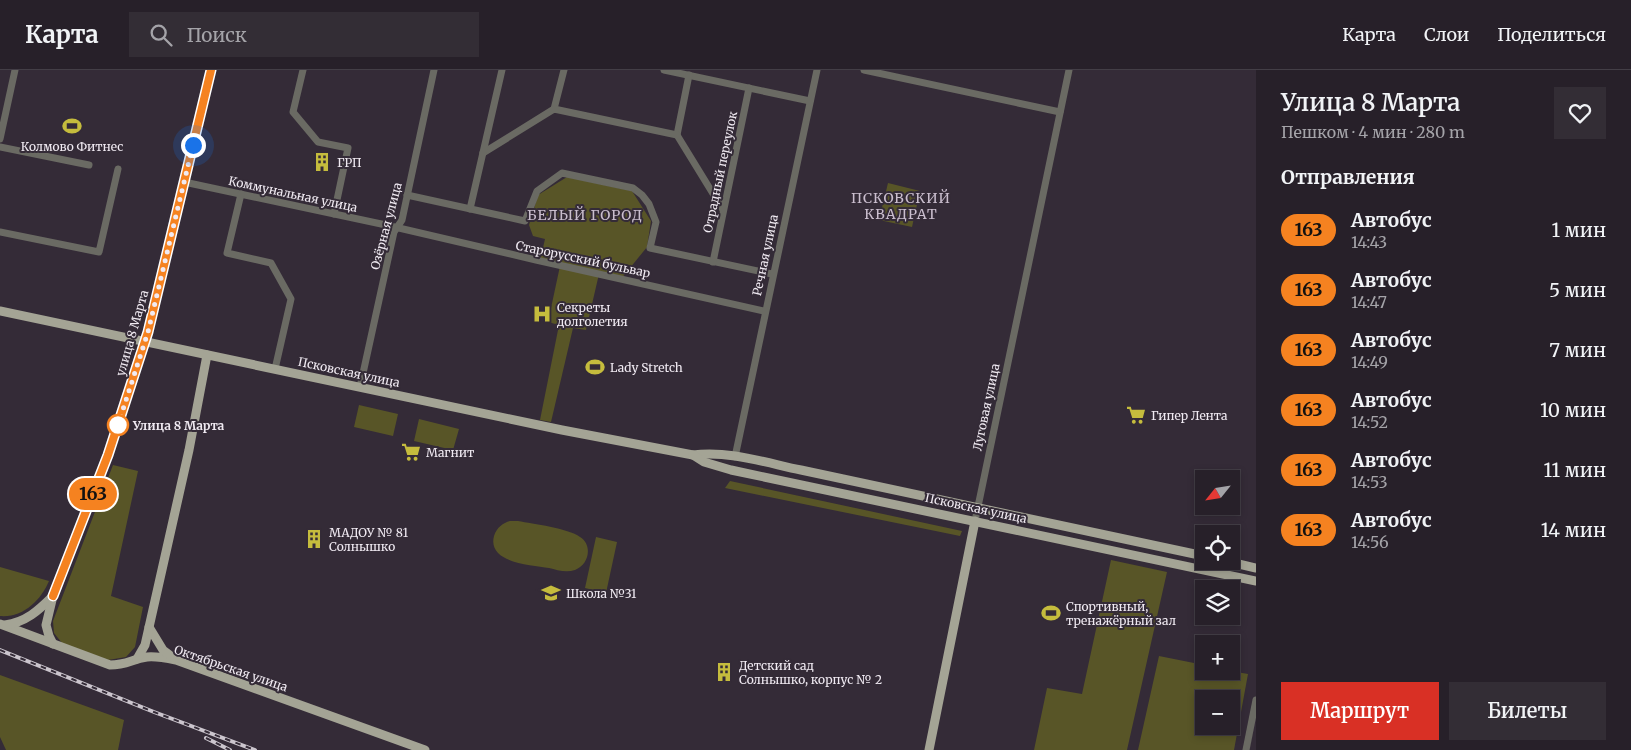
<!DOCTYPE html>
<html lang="ru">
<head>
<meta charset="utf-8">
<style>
	:root { --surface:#272029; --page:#332d35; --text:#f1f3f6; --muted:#a4a3a8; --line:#433e46; --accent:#d93025 }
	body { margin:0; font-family:Merriweather,serif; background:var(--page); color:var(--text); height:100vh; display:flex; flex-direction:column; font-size:19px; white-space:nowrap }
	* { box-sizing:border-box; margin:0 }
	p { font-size:16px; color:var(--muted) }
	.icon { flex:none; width:28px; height:28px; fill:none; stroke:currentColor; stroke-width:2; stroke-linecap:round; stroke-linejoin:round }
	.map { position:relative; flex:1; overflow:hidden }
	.side { display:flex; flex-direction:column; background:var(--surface); width:375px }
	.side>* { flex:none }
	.badge { padding:0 10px; border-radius:16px; font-size:18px; line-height:32px }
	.needle { width:32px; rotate:240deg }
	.fabs { position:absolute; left:1195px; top:400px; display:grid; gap:10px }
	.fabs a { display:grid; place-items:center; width:45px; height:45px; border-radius:0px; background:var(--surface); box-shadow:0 2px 8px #0003,0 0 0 1px var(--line); font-size:25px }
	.you { position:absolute; width:25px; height:25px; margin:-12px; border:4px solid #fff; border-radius:50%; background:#1a73e8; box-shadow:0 0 0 8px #1a73e833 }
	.map>.badge { position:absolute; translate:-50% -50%; box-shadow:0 0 0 2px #fff }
	h2 { padding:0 25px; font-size:19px; line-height:45px }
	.round { display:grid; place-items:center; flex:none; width:52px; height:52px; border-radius:0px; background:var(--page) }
	.headline { display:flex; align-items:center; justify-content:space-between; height:85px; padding:0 25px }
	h1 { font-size:24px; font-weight:600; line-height:38px }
	.button { display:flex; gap:10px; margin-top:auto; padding:10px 25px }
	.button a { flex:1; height:58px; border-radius:0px; background:var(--accent); color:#fff; font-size:20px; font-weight:600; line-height:58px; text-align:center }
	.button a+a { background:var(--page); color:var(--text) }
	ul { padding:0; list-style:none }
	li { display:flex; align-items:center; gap:15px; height:60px; padding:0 25px }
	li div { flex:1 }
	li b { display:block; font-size:19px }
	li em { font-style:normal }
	li .badge { min-width:55px; font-weight:700; text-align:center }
	header { display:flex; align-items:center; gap:30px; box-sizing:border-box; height:70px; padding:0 25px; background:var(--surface); border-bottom:1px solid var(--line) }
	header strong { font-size:24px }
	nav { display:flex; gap:28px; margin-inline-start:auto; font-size:18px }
	.search { width:350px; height:45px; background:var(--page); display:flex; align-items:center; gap:12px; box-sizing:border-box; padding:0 18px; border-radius:0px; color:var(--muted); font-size:19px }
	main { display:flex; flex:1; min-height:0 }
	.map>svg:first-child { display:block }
	.green { fill:#585527; fill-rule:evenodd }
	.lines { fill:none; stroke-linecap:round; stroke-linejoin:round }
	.minor { stroke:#6a6a63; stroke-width:7 }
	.major { stroke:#a4a495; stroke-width:9 }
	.rail-casing { stroke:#cbc5cd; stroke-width:4 }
	.rail { stroke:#342b37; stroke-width:2; stroke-dasharray:5.5; stroke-linecap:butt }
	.line-casing { stroke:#fff; stroke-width:11 }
	.line { stroke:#f58220; stroke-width:8 }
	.walk { stroke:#f0eaf2; stroke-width:5; stroke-dasharray:0 9 }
	.stop-dot { fill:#fff; stroke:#f58220; stroke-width:2.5 }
	.labels { text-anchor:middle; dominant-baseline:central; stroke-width:4; stroke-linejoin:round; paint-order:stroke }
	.poi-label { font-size:12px; fill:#f0eaf2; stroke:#342b37; text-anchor:start }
	.street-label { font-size:12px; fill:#f0eaf2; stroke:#342b37 }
	.stop-label { font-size:12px; font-weight:bold; fill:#f0eaf2; stroke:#342b37; text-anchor:start }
	.neighbourhood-label { font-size:14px; letter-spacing:1px; fill:#cabece; stroke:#342b37 }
</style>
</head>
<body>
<header>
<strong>Карта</strong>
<div class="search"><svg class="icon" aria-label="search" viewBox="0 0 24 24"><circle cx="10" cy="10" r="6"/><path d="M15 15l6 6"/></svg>Поиск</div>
<nav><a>Карта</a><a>Слои</a><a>Поделиться</a></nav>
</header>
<main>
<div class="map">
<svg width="1256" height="680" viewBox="0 0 1256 680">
	<rect width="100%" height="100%" fill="#342b37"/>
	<!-- green -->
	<g class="green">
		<path d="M567,107L632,121L651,151L647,177L621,209L599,204L586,260L573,258L551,352L540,350L559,255L548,252L560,196L540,191L545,169L533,166L529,155L538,125Z"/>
		<path d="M888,113L920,121L912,157L879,150Z"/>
		<path d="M359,335L398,344L393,366L354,357Z"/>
		<path d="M419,349L459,359L453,380L414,371Z"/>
		<path d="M113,395L138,401L111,526L143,537L135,577L126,587L108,590L62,573L54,563L53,551Z"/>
		<path d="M730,411L962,461L960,466L725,418Z"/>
		<path d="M510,451H518C533,454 568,458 580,467C593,475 589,495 575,500C566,503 557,500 549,498C531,495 487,493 494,466C497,457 503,453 510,451Z"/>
		<path d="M596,467L617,472L606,523L585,518Z"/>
		<path d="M1111,490L1167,502L1127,680H1034L1047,618L1082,624Z"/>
		<path d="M0,497L49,511C41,530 23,548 0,546Z"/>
		<path d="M1159,586L1204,595V601H1231L1248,604L1234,680H1138ZM1204,629H1231V656H1204Z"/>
		<path d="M0,605L124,650L118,680H6L0,667Z"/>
	</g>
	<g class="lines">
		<!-- minor -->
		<g class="minor">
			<path d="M303,0L293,42L318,72L348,78L334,144"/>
			<path d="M664,0L810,31"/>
			<path d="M864,0L1060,42"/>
			<path d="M554,39L564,0"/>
			<path d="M677,65L689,5"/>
			<path d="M0,69L15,0"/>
			<path d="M0,77L89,95"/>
			<path d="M483,83L554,39L677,65L723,140"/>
			<path d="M184,112L386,155L536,190L764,241"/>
			<path d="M241,124L227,183L271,193L291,229L275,299"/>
			<path d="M407,125L525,151L537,121L562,103L633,118L642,125L649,134L656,152L650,178L772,204"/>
			<path d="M470,139L502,0"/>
			<path d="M0,162L99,182L118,99"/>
			<path d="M713,192L749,18"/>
			<path d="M145,273L211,0"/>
			<path d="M360,317L394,162L402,150L434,0"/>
			<path d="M735,387L817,0"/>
			<path d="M975,451L1069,0"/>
			<path d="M1246,680L1256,630"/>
		</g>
		<!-- major -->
		<g class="major">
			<path d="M0,241L562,360L693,385C728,380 767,393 801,400L1204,486"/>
			<path d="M693,385L704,392L731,400L1256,511"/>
			<path d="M1226,491L1256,498"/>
			<path d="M0,554L110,595C127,595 132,589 147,587C156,586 166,588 176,590L425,680"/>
			<path d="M5,555C26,552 38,541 53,526"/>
			<path d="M149,557L163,580L175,589"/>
			<path d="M53,574L49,566L46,555L53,526L108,385L138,291L145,273"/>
			<path d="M137,589L145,575L189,380L207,285"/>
			<path d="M929,680L975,451"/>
		</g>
		<!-- rail casing -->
		<g class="rail-casing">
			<g id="rail">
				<path d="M0,580L154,642L255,680"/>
				<path d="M206,668L230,680"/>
			</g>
		</g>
		<!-- rail -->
		<use href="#rail" class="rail"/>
	</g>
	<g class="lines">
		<!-- line casing -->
		<g class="line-casing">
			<path id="line" d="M53,526L108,385L148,262L211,0"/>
		</g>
		<!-- line -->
		<use href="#line" class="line"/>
		<!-- walk -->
		<path class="walk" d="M118,355L148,262L193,75"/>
	</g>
	<!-- icons -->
	<defs>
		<g id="stadium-bare" transform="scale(1.5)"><path d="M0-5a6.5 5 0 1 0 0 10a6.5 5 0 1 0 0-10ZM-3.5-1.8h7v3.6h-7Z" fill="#c5bc3d" stroke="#342b37" stroke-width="2.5" paint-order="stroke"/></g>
		<g id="building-bare" transform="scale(1.5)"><path d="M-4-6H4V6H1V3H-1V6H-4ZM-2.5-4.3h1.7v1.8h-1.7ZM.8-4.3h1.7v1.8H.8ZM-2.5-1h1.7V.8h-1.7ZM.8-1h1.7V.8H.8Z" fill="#c5bc3d" stroke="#342b37" stroke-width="2.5" paint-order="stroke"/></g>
		<g id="hospital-bare" transform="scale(1.5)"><path d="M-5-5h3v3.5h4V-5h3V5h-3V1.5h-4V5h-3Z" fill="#c5bc3d" stroke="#342b37" stroke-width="2.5" paint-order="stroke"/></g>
		<g id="supermarket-bare" transform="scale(1.5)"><path d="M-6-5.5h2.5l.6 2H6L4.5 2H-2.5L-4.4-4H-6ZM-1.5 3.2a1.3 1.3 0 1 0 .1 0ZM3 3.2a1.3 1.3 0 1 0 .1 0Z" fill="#c5bc3d" stroke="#342b37" stroke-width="2.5" paint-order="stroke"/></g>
		<g id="school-bare" transform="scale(1.5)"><path d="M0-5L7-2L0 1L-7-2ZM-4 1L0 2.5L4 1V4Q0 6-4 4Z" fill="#c5bc3d" stroke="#342b37" stroke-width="2.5" paint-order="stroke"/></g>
	</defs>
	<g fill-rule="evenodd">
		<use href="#stadium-bare" x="72" y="56"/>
		<use href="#building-bare" x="322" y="92"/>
		<use href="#hospital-bare" x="542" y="244"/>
		<use href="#stadium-bare" x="595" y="297"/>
		<use href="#supermarket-bare" x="1136" y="345"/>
		<use href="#supermarket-bare" x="411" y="382"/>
		<use href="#building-bare" x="314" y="469"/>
		<use href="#school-bare" x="551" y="523"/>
		<use href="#stadium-bare" x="1051" y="543"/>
		<use href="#building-bare" x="724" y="602"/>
	</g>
	<!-- markers -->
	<circle class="stop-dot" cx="118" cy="355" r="10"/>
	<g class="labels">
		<!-- poi labels -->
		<g class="poi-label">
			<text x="72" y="76" text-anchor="middle">Колмово Фитнес</text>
			<text x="337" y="92">ГРП</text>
			<text x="557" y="237">Секреты<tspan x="557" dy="14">долголетия</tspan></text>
			<text x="610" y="297">Lady Stretch</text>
			<text x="1151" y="345">Гипер Лента</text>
			<text x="426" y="382">Магнит</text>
			<text x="329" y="462">МАДОУ № 81<tspan x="329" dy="14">Солнышко</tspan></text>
			<text x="566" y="523">Школа №31</text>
			<text x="1066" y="536">Спортивный,<tspan x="1066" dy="14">тренажёрный зал</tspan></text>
			<text x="739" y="595">Детский сад<tspan x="739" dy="14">Солнышко, корпус № 2</tspan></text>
		</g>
		<!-- street labels -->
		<g class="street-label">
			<text transform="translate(720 102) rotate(-78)">Отрадный переулок</text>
			<text transform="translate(293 124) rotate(12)">Коммунальная улица</text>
			<text transform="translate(386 156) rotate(-75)">Озёрная улица</text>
			<text transform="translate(765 185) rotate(-78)">Речная улица</text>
			<text transform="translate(583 189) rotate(12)">Старорусский бульвар</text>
			<text transform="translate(132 263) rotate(-74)">улица 8 Марта</text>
			<text transform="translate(349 302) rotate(12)">Псковская улица</text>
			<text transform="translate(986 337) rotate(-78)">Луговая улица</text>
			<text transform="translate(976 438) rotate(12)">Псковская улица</text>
			<text transform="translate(231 598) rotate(19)">Октябрьская улица</text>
		</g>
		<!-- stop labels -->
		<g class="stop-label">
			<text x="133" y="355">Улица 8 Марта</text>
		</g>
		<!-- neighbourhood labels -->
		<g class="neighbourhood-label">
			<text x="901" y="128">ПСКОВСКИЙ<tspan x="901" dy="16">КВАДРАТ</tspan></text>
			<text x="585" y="145">БЕЛЫЙ ГОРОД</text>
		</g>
	</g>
</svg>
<div class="fabs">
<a><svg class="needle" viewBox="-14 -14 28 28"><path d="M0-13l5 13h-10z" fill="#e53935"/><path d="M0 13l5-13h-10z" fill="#a4a3a8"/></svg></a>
<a><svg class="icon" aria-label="locate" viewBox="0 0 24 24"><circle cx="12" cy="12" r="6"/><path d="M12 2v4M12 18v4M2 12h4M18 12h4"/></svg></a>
<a><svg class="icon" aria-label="layers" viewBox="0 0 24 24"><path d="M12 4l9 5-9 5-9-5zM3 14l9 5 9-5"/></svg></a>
<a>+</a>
<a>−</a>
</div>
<div class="you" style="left:193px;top:75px"></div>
<b class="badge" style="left:93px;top:424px;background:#f58220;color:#111">163</b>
</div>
<section class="side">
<div class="headline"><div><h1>Улица 8 Марта</h1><p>Пешком · 4 мин · 280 m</p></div><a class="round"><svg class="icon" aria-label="heart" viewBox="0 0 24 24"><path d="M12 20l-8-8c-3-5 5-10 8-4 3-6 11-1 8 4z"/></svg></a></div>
<h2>Отправления</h2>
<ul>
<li><span class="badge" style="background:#f58220;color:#111">163</span><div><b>Автобус</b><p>14:43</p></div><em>1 мин</em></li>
<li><span class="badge" style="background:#f58220;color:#111">163</span><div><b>Автобус</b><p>14:47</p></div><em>5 мин</em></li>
<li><span class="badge" style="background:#f58220;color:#111">163</span><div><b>Автобус</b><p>14:49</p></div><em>7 мин</em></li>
<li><span class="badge" style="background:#f58220;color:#111">163</span><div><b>Автобус</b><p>14:52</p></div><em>10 мин</em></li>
<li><span class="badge" style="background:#f58220;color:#111">163</span><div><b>Автобус</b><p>14:53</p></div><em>11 мин</em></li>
<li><span class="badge" style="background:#f58220;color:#111">163</span><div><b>Автобус</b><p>14:56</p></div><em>14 мин</em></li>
</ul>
<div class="button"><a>Маршрут</a><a>Билеты</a></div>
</section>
</main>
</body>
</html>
